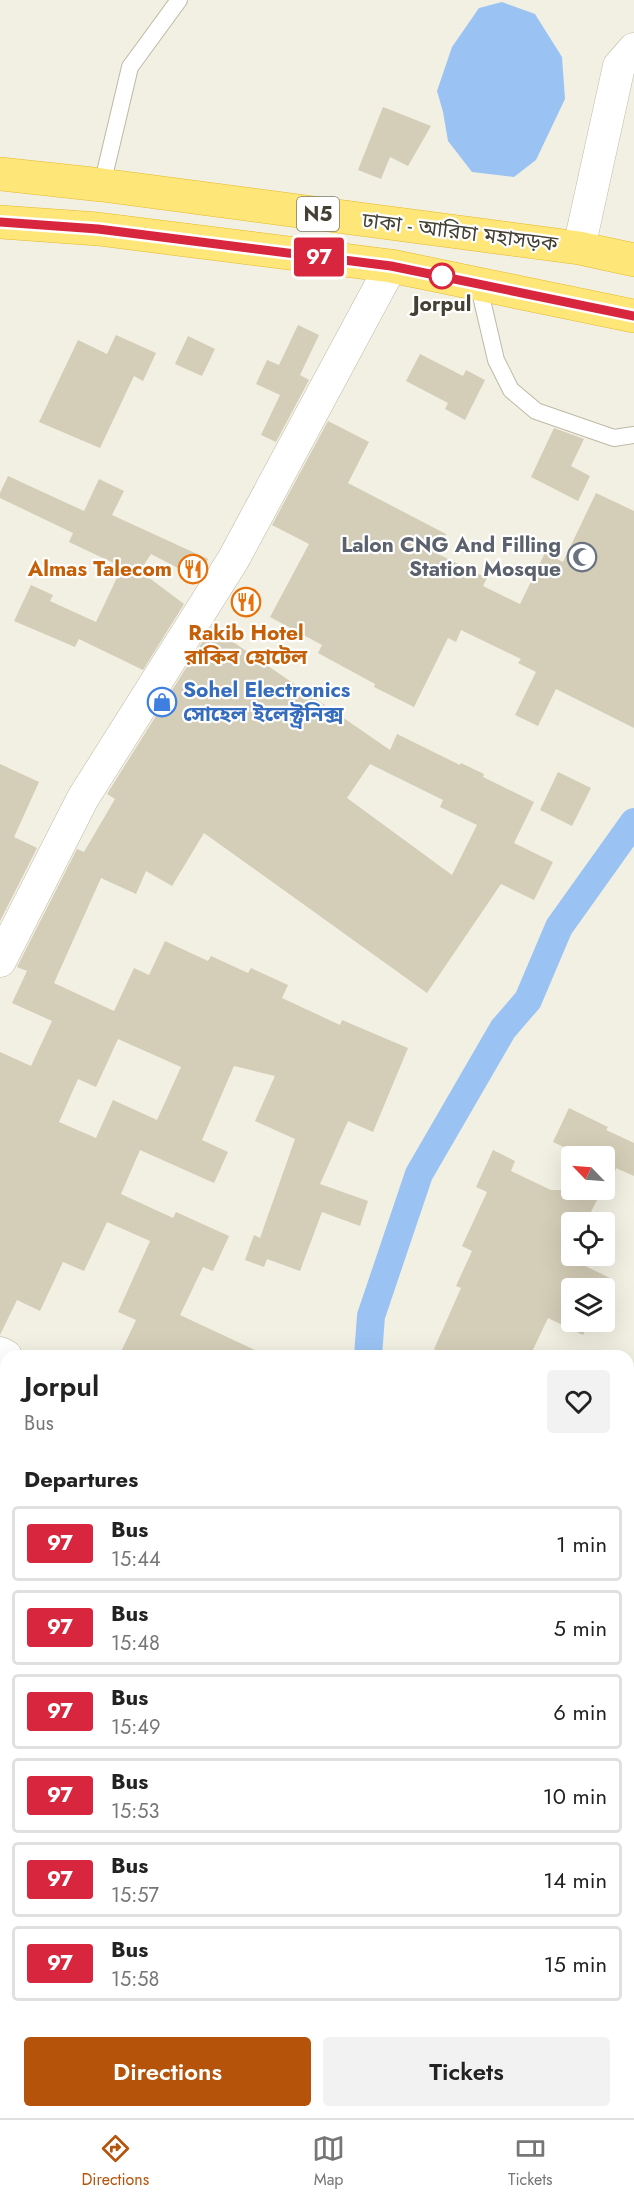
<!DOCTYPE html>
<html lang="en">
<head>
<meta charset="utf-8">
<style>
	:root { --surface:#fff; --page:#f2f2f2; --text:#222; --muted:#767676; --line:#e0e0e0; --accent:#b45309 }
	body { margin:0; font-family:Jost,"Noto Sans Bengali",sans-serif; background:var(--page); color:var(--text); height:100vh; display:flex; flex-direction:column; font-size:22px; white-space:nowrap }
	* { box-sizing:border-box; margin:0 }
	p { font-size:20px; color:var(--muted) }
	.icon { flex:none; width:33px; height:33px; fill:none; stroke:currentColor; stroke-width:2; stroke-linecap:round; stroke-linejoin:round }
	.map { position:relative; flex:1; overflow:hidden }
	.side { position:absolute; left:0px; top:1350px; width:634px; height:768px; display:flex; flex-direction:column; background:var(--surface); border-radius:18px 18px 0 0; box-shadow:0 6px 24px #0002 }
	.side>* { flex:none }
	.badge { padding:0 12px; border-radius:4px; font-size:21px; line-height:39px }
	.needle { width:39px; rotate:295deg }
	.fabs { position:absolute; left:561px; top:1146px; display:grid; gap:12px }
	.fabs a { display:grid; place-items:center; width:54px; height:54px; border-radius:6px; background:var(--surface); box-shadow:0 6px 24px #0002; font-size:30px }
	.map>.badge { position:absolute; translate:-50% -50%; box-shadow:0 0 0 3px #fff }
	h2 { padding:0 24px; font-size:22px; line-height:54px }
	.round { display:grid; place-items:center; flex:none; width:63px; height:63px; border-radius:6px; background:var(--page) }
	.headline { display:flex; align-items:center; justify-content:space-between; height:102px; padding:0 24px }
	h1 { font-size:28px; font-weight:600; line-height:45px }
	.action { display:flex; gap:12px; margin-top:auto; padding:12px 24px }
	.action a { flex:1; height:69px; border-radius:6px; background:var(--accent); color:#fff; font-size:24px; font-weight:600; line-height:69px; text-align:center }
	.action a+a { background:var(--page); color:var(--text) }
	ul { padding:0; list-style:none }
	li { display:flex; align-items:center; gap:18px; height:75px; margin:0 12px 9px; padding:0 12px; border:3px solid var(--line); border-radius:6px }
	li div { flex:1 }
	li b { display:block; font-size:22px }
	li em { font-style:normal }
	li .badge { min-width:66px; font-weight:700; text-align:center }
	.tab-bar { display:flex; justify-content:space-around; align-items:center; height:84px; border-top:2px solid var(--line); background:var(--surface); font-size:16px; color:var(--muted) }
	.tab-bar a { display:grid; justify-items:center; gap:3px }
	.tab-bar .selected { color:var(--accent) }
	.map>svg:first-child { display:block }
	.water { fill:#9ac3f4 }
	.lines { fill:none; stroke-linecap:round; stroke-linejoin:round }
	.canal { stroke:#9ac3f4; stroke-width:28 }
	.building { fill:#d4cdb7; fill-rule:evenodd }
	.service-casing { stroke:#beb9a5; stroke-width:18 }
	.minor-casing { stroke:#beb9a5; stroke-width:33 }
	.trunk-casing { stroke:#e5b929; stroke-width:34 }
	.service { stroke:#fff; stroke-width:16 }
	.minor { stroke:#fff; stroke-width:32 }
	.trunk { stroke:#ffe678; stroke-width:33 }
	.line-casing { stroke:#fff; stroke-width:14 }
	.line { stroke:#d7263d; stroke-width:9 }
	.stop-dot { fill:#fff; stroke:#d7263d; stroke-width:3 }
	.labels { text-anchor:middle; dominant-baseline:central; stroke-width:4.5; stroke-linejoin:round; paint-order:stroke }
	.shield { fill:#fff; stroke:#7c7970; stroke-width:1.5 }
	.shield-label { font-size:20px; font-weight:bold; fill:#444033 }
	.street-label { font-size:21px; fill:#444033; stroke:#fff }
	.stop-label { font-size:21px; font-weight:bold; fill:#444033; stroke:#fff }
	.worship-label { font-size:21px; font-weight:bold; fill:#5b616d; stroke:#fff; text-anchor:end }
	.food-label { font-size:21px; font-weight:bold; fill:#c56008; stroke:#fff; text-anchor:end }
	.shop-label { font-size:21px; font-weight:bold; fill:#366cbe; stroke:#fff; text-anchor:start }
</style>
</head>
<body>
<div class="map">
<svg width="634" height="2118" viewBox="0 0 634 2118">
	<rect width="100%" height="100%" fill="#f2f0e2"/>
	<!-- water -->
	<path class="water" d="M502,2L535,14L562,57L565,99L536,160L514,177L472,172L448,141L443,112L437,91L452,47L479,8Z"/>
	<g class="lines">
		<!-- canal -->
		<g class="canal">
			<path d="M368,1356L371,1316L419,1174L503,1029L528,1000L559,927L634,822"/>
			<path d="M178,2118V2112"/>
		</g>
	</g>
	<!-- building -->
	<g class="building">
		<path d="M383,107L431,126L408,166L390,157L381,179L358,170Z"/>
		<path d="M298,325L319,335L300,375L309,380L276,442L261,435L280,395L256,384L267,360L279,365Z"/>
		<path d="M116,335L156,353L143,381L134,376L100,448L39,422L78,340L107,354Z"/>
		<path d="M188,336L215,349L202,376L175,364Z"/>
		<path d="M420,354L463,376L466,370L485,380L465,420L445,409L448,403L406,381Z"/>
		<path d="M328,421L369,442L348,483L446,534L436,553L487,578L483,586L520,604L545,553L563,562L596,493L634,511V728L556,689L538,726L515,715L536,672L518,663L521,659L461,630L456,642L448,638L414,707L374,687L375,684L318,653L322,645L270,617L309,544L272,525Z"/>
		<path d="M554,428L584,439L571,466L590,476L578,501L531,477Z"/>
		<path d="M8,476L84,511L99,479L124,491L112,515L208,559L199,579L151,554L140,571L184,604L143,670L79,639L75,647L14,621L31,585L53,595L50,601L96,622L122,567L69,542L73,533L0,498V493Z"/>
		<path d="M213,625L224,633L223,635L390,750L397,734L460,765L461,763L484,774L483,777L534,802L514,843L553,862L534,900L501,884L427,993L204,833L172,886L146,871L136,894L101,878L54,983L114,1011L134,968L149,975L165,941L208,961L211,956L248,973L251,968L288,985L282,998L340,1025L342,1020L408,1048L373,1132L348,1121L320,1184L368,1201L360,1226L322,1212L300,1271L267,1259L264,1267L245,1260L254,1235L260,1238L295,1139L255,1121L275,1076L234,1066L202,1140L228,1152L214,1183L140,1150L121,1194L173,1218L176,1212L229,1236L213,1271L203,1267L180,1315L268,1356H119L136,1320L118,1312L150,1241L107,1222L84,1271L63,1262L40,1311L17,1300L0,1335V1052L31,1066L52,1021L12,1003L27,971L17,967L77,849L84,852L115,799L107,794ZM370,764L443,800L440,807L477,825L452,875L347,798ZM118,1039L181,1067L157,1120L113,1100L96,1138L59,1122L78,1079L96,1087Z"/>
		<path d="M0,764L39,782L14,837L37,848L0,921Z"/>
		<path d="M558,772L591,788L572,826L540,810Z"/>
		<path d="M569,1108L608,1127L606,1130L634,1143V1176L616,1168L615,1172L604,1167V1156H583L553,1142Z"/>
		<path d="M493,1150L515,1161L511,1171L551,1190H602L586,1222H572V1247L567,1257L610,1278L604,1289L572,1288V1322H589L583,1335L548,1318L530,1356H450L434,1349L461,1288L456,1286L472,1251L462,1246L487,1192L476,1187Z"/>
	</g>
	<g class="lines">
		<!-- service casing -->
		<g class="service-casing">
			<g id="service">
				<path d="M102,185L130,67L179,0"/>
				<path d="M478,283L496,360L511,390L536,411L614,438L634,435"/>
			</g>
		</g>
		<!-- minor casing -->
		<g class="minor-casing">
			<g id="minor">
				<path d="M579,248L619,66L634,49"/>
				<path d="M0,961L83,798L233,560L391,266"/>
				<path d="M0,1353L6,1356"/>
				<path d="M628,1498L634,1499"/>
				<path d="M628,1753L634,1739"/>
				<path d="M576,2112V2118"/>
			</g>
		</g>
		<!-- trunk casing -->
		<g class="trunk-casing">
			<g id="trunk">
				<path d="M0,174L102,185L579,248L634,260"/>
				<path d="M0,222L98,229L391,266L634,316"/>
			</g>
		</g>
		<!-- service -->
		<use href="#service" class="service"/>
		<!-- minor -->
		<use href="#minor" class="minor"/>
		<!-- trunk -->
		<use href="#trunk" class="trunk"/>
	</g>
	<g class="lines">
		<!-- line casing -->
		<g class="line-casing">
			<path id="line" d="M0,222L98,229L391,266L634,316"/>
		</g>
		<!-- line -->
		<use href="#line" class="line"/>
	</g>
	<!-- icons -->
	<defs>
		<g id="mosque-ring" transform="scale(1.5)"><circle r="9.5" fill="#fff" stroke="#6b7280" stroke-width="1.5"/><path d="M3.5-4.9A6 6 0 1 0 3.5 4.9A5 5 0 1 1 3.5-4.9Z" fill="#6b7280"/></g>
		<g id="restaurant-ring" transform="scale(1.5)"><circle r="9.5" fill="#fff" stroke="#e8710a" stroke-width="1.5"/><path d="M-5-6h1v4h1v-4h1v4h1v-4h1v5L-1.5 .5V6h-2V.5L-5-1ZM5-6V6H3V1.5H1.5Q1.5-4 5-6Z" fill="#e8710a"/></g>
		<g id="shop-ring" transform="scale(1.5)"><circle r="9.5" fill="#fff" stroke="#3f7fe0" stroke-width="1.5"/><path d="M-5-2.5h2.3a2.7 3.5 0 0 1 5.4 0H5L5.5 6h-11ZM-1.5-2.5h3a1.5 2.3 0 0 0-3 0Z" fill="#3f7fe0"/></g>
	</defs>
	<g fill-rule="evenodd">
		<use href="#mosque-ring" x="582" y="557"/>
		<use href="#restaurant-ring" x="193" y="569"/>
		<use href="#restaurant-ring" x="246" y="602"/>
		<use href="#shop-ring" x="162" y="702"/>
	</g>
	<!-- markers -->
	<circle class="stop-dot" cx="442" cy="276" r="12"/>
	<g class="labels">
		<!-- shield labels -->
		<rect class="shield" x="297" y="197" width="42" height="34" rx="4.5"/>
		<g class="shield-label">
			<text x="318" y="214">N5</text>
		</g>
		<!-- street labels -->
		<g class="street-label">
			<text transform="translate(460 232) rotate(7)">ঢাকা - আরিচা মহাসড়ক</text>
		</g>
		<!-- stop labels -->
		<g class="stop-label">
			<text x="442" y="304">Jorpul</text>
		</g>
		<!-- worship labels -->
		<g class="worship-label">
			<text x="561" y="545">Lalon CNG And Filling<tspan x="561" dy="24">Station Mosque</tspan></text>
		</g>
		<!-- food labels -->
		<g class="food-label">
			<text x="172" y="569">Almas Talecom</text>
			<text x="246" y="633" text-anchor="middle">Rakib Hotel<tspan x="246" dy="24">রাকিব হোটেল</tspan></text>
		</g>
		<!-- shop labels -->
		<g class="shop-label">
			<text x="183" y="690">Sohel Electronics<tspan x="183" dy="24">সোহেল ইলেক্ট্রনিক্স</tspan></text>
		</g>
	</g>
</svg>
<div class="fabs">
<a><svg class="needle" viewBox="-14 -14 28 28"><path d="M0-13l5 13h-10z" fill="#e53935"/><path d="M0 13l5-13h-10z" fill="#767676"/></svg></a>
<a><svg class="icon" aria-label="locate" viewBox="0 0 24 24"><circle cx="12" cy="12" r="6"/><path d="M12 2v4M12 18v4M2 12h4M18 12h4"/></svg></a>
<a><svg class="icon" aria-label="layers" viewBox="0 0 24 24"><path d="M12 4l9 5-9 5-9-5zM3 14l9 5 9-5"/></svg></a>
</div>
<b class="badge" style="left:319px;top:257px;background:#d7263d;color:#fff">97</b>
<section class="side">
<div class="headline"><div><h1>Jorpul</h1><p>Bus</p></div><a class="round"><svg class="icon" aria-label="heart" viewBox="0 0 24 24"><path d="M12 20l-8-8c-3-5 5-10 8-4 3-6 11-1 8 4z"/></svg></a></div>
<h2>Departures</h2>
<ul>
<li><span class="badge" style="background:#d7263d;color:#fff">97</span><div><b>Bus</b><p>15:44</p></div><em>1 min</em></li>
<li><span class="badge" style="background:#d7263d;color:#fff">97</span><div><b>Bus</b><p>15:48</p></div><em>5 min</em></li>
<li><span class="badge" style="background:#d7263d;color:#fff">97</span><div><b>Bus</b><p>15:49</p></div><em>6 min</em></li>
<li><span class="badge" style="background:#d7263d;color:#fff">97</span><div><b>Bus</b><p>15:53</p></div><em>10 min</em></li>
<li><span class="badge" style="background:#d7263d;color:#fff">97</span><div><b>Bus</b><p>15:57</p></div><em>14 min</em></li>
<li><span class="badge" style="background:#d7263d;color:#fff">97</span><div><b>Bus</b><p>15:58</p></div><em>15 min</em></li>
</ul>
<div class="action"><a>Directions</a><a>Tickets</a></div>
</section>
</div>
<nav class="tab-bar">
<a class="selected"><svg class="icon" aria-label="directions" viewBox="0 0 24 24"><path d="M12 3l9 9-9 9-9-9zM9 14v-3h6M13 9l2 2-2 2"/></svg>Directions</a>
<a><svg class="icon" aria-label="map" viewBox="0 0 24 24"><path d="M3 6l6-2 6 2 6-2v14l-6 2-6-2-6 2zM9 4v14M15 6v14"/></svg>Map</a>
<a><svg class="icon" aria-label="tickets" viewBox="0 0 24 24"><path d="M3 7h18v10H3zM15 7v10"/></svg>Tickets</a>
</nav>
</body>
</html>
